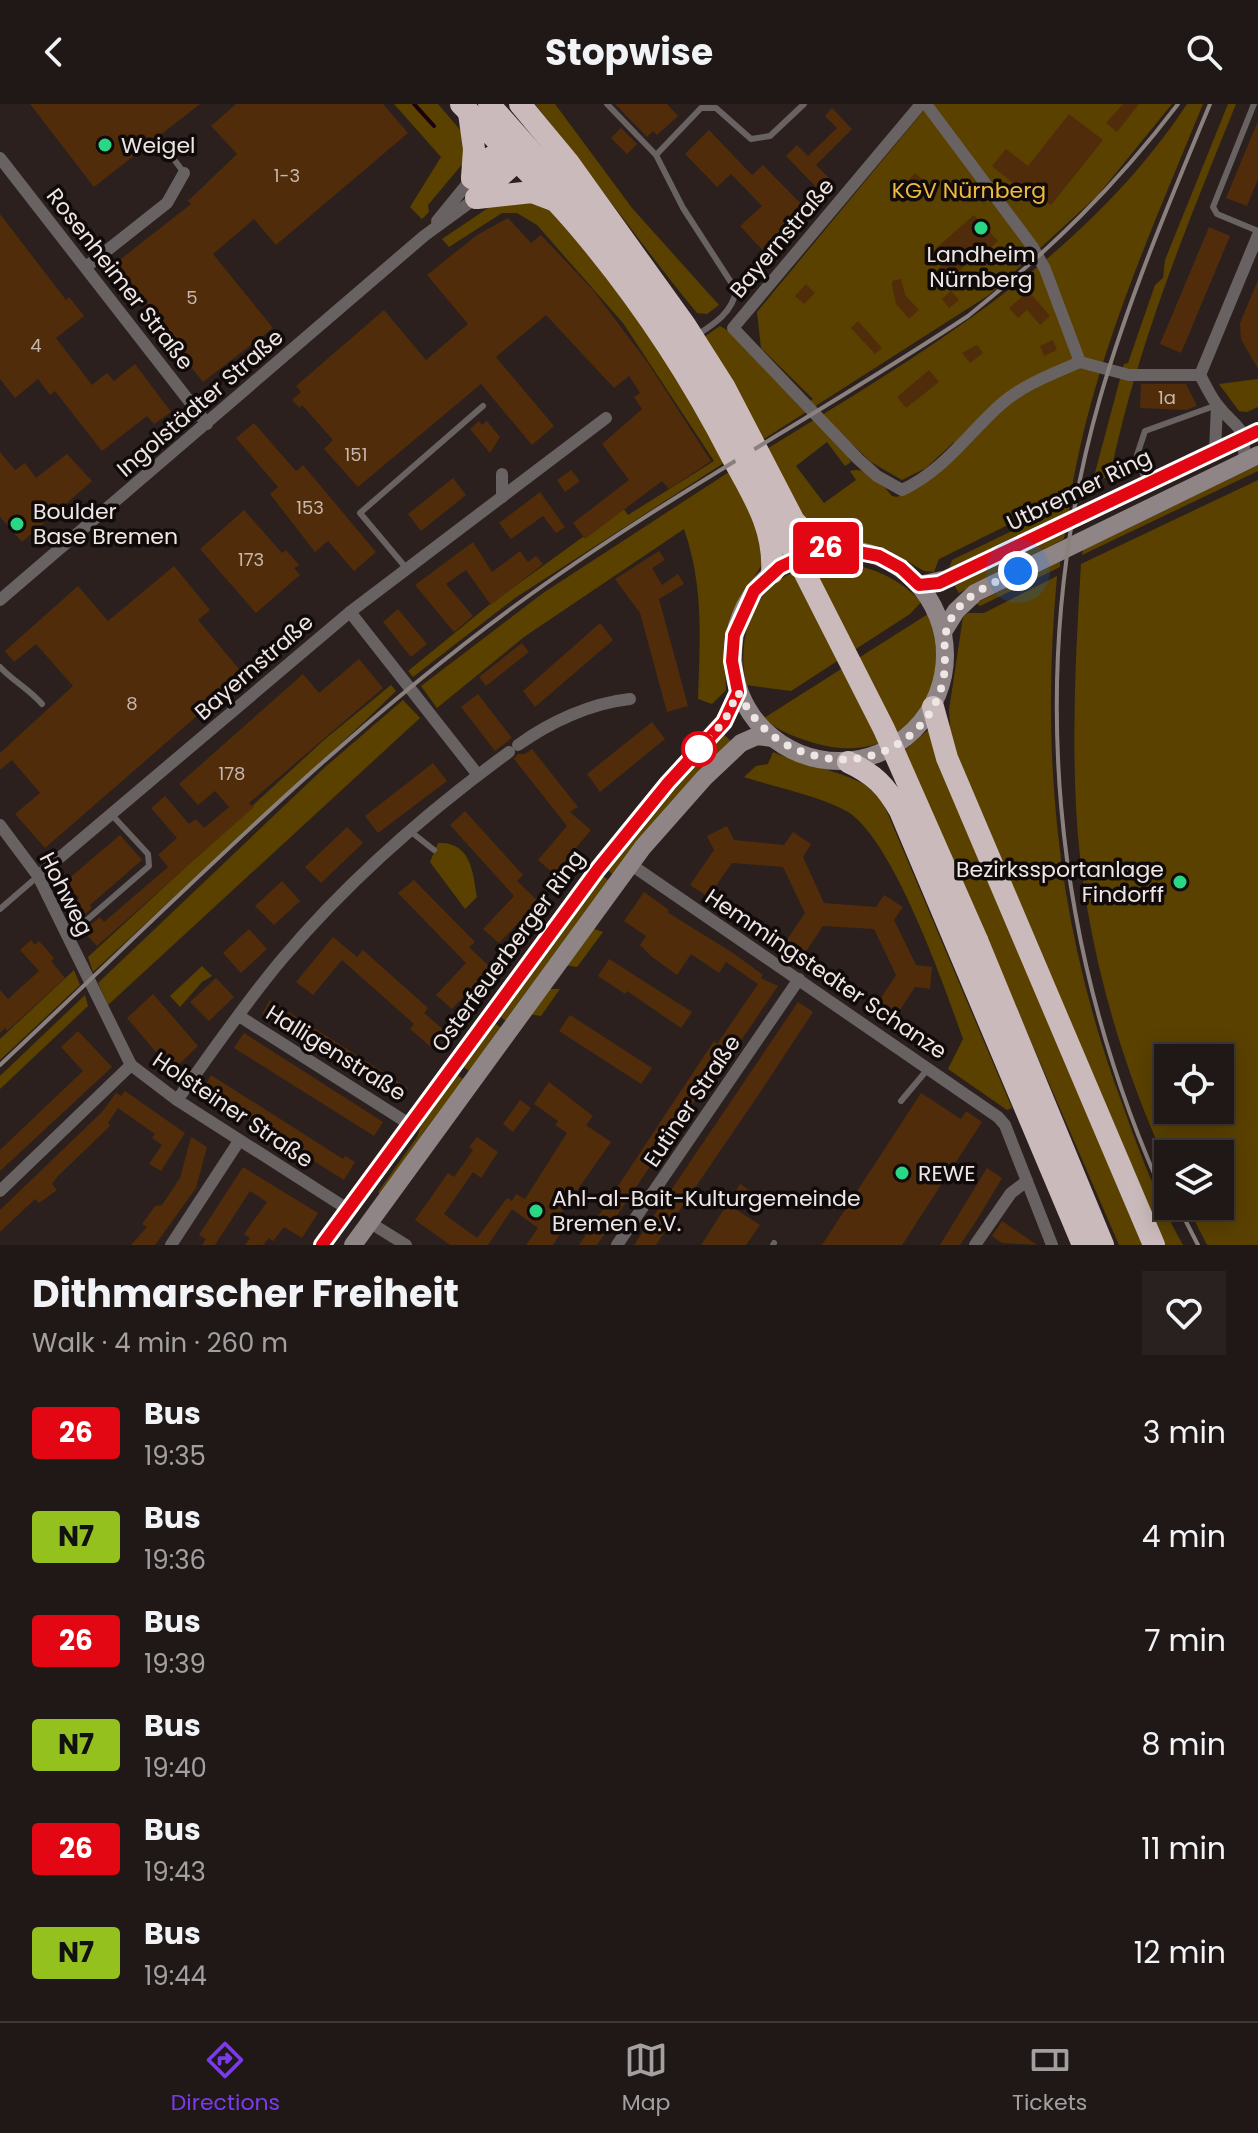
<!DOCTYPE html>
<html lang="en">
<head>
<meta charset="utf-8">
<style>
	:root { --surface:#201816; --page:#28211f; --text:#f1f3f6; --muted:#a2a0a1; --line:#3d3735; --accent:#7c3aed }
	body { margin:0; font-family:Poppins,sans-serif; background:var(--page); color:var(--text); height:100vh; display:flex; flex-direction:column; font-size:30px; white-space:nowrap }
	* { box-sizing:border-box; margin:0 }
	p { font-size:26px; color:var(--muted) }
	.icon { flex:none; width:44px; height:44px; fill:none; stroke:currentColor; stroke-width:2; stroke-linecap:round; stroke-linejoin:round }
	.map { position:relative; height:1141px; overflow:hidden }
	.details { display:flex; flex-direction:column; background:var(--surface); flex:1 }
	.details>* { flex:none }
	.badge { padding:0 16px; border-radius:6px; font-size:28px; line-height:52px }
	.buttons { position:absolute; left:1154px; top:940px; display:grid; gap:16px }
	.buttons a { display:grid; place-items:center; width:80px; height:80px; border-radius:0px; background:var(--surface); box-shadow:0 4px 20px #0003,0 0 0 2px var(--line); font-size:40px }
	.you { position:absolute; width:40px; height:40px; margin:-20px; border:6px solid #fff; border-radius:50%; background:#1a73e8; box-shadow:0 0 0 12px #1a73e833 }
	.map>.badge { position:absolute; translate:-50% -50%; box-shadow:0 0 0 4px #fff }
	.round { display:grid; place-items:center; flex:none; width:84px; height:84px; border-radius:0px; background:var(--page) }
	.headline { display:flex; align-items:center; justify-content:space-between; height:136px; padding:0 32px }
	h1 { font-size:38px; font-weight:700; line-height:60px }
	ul { padding:0; list-style:none }
	li { display:flex; align-items:center; gap:24px; height:104px; padding:0 32px }
	li div { flex:1 }
	li b { display:block; font-size:30px }
	li em { font-style:normal }
	li .badge { min-width:88px; font-weight:700; text-align:center }
	header { display:flex; justify-content:space-between; align-items:center; height:104px; padding:0 32px; background:var(--surface); font-size:36px; font-weight:700 }
	.tab-bar { display:flex; justify-content:space-around; align-items:center; height:112px; border-top:2px solid var(--line); background:var(--surface); font-size:22px; color:var(--muted) }
	.tab-bar a { display:grid; justify-items:center; gap:4px }
	.tab-bar .selected { color:var(--accent) }
	.map>svg:first-child { display:block }
	.green { fill:#5a4100; fill-rule:evenodd }
	.lines { fill:none; stroke-linecap:round; stroke-linejoin:round }
	.stream { stroke:#1c000f; stroke-width:4 }
	.building { fill:#502c0a }
	.lane { stroke:#686262; stroke-width:6 }
	.street { stroke:#686262; stroke-width:12 }
	.secondary { stroke:#8f8586; stroke-width:18 }
	.highway { stroke:#cababb; stroke-width:22 }
	.rail { stroke:#8a807e; stroke-width:4 }
	.highway-bridge { stroke:#cababb; stroke-width:22 }
	.line-casing { stroke:#fff; stroke-width:18 }
	.line { stroke:#e30613; stroke-width:12 }
	.walk { stroke:#eee6e4; stroke-width:8; stroke-dasharray:0 14.4 }
	.poi-dot { fill:#28d885; stroke:#100b0a; stroke-width:3 }
	.stop-dot { fill:#fff; stroke:#e30613; stroke-width:4 }
	.labels { text-anchor:middle; dominant-baseline:central; stroke-width:7; stroke-linejoin:round; paint-order:stroke }
	.number-label { font-size:18px; fill:#c6b8ae }
	.poi-label { font-size:22px; fill:#eee6e4; stroke:#100b0a; text-anchor:start }
	.park-label { font-size:22px; fill:#eeb940; stroke:#100b0a }
	.street-label { font-size:22px; fill:#eee6e4; stroke:#100b0a }
</style>
</head>
<body>
<header><svg class="icon" aria-label="back" viewBox="0 0 24 24"><path d="M15 5l-7 7 7 7"/></svg>Stopwise<svg class="icon" aria-label="search" viewBox="0 0 24 24"><circle cx="10" cy="10" r="6"/><path d="M15 15l6 6"/></svg></header>
<div class="map">
<svg width="1258" height="1141" viewBox="0 0 1258 1141">
	<rect width="100%" height="100%" fill="#2b201d"/>
	<!-- green -->
	<g class="green">
		<path d="M394,0H438L462,28L464,58L428,101L429,108L422,115L410,103L441,53Z"/>
		<path d="M535,0H555L632,104L719,201L707,210L697,209C641,141 591,69 535,0Z"/>
		<path d="M929,0H1172L1098,91L989,191L761,337L704,233L720,222L734,230L803,302L813,295L761,244L757,208Z"/>
		<path d="M1187,0H1203C1152,125 1093,255 1071,390L939,455L934,468L924,467L888,446L810,425L765,346C921,250 1084,156 1187,0ZM829,318L871,358L902,376L926,364L954,338L956,353L897,393L892,392C881,379 868,362 850,367L856,376L824,399L796,362L827,338L845,362L851,358Z"/>
		<path d="M1228,0H1236C1187,121 1136,244 1110,372L1092,380L1124,260L1128,259L1155,181L1163,174L1165,156Z"/>
		<path d="M503,94H528L551,104L658,240L730,355L515,494L413,573L408,567L489,501L623,404L628,411L714,357L623,219L537,121L517,109H502L449,143L442,135Z"/>
		<path d="M1258,275V303L1247,308L1239,307L1219,280Z"/>
		<path d="M1258,361V367L1082,451L1083,446Z"/>
		<path d="M732,366L763,435L761,462L732,508L724,534L726,586L712,600L698,595C700,535 704,482 684,425L524,533L437,604L421,582L543,489Z"/>
		<path d="M1258,376V1141H1207L1187,1102H1220V1050H1168V1062C1117,953 1082,824 1076,703C1072,622 1076,541 1081,460ZM1168,954H1220V1006H1168Z"/>
		<path d="M1070,399L1069,407L949,464L952,456Z"/>
		<path d="M1065,429L1064,435L959,489L954,481Z"/>
		<path d="M1060,457V463L980,502L976,499Z"/>
		<path d="M838,458C872,463 898,473 921,498L910,510L791,587L746,581C733,514 767,460 838,458Z"/>
		<path d="M1057,472C1040,658 1058,827 1123,1002C1140,1050 1158,1097 1183,1141H1163L951,636L949,606L963,513L968,509H984Z"/>
		<path d="M928,510C958,591 901,665 814,639C796,633 777,627 764,614Z"/>
		<path d="M391,581L396,587L365,617L93,868L88,853L324,636Z"/>
		<path d="M403,596L420,614L108,901L98,879L324,664Z"/>
		<path d="M928,626L1128,1108L1142,1141H1119L905,646Z"/>
		<path d="M721,628L732,638L616,773L604,763Z"/>
		<path d="M773,648C808,663 848,667 879,689L1012,1004L1007,1006L948,965L963,935C945,883 893,736 848,708C821,692 774,683 744,673L756,662L768,660Z"/>
		<path d="M438,739C472,737 473,771 477,793L465,805L430,758Z"/>
		<path d="M599,769L612,779L509,919L496,910Z"/>
		<path d="M591,824L603,828L577,863L564,861Z"/>
		<path d="M202,862L212,872L202,878L180,903L170,892Z"/>
		<path d="M74,866L80,881L0,956V935Z"/>
		<path d="M547,885H560L541,912L529,910Z"/>
		<path d="M85,891L88,902L0,985V972Z"/>
		<path d="M491,916L504,926L472,969L459,960Z"/>
		<path d="M454,970L464,975L383,1092L378,1088L417,1033L425,1011Z"/>
	</g>
	<g class="lines">
		<!-- stream -->
		<path class="stream" d="M414,0L434,22"/>
	</g>
	<!-- building -->
	<g class="building">
		<path d="M30,0H200L94,83Z"/>
		<path d="M236,0H383L408,29L276,141L254,115L213,150L273,224L203,278L112,162L191,100L188,97L237,50L211,22Z"/>
		<path d="M615,0H667L678,12L657,31L653,27L647,33Z"/>
		<path d="M1123,0H1139L1117,28L1106,19Z"/>
		<path d="M832,4L852,25L816,61L829,74L818,85L786,52L797,41L808,52L837,24L825,12Z"/>
		<path d="M1069,10L1103,36L1051,101L1029,83L1019,95L1008,87L1014,80L992,62L1006,45L1028,62Z"/>
		<path d="M1258,17V75L1247,102L1226,94Z"/>
		<path d="M621,24L637,40L627,50L611,34Z"/>
		<path d="M709,26L752,71L763,61L809,108L766,150L740,122L762,102L731,70L717,83L685,50Z"/>
		<path d="M915,69L924,77L903,99L895,91Z"/>
		<path d="M0,110L66,196L69,193L84,212L56,234L92,281L107,269L114,277L135,260L171,308L154,320L147,312L102,347L55,287L50,291L38,275L15,294L0,275Z"/>
		<path d="M974,111L998,137L979,154L976,151L943,183L936,175L944,169L939,164L947,156L936,144Z"/>
		<path d="M508,114L531,139L541,131L593,186L648,259L711,357L669,385L662,377L585,435L573,419L629,376L602,340L642,305L634,293L640,289L629,272L614,284L546,211L496,253L554,322L532,341L481,280L358,383L324,345L333,336L302,301L300,304L292,296L301,288L296,282L384,206L426,256L468,220L427,171L477,131Z"/>
		<path d="M1209,123L1230,132L1181,249L1160,240Z"/>
		<path d="M901,175L905,191L919,206L909,215L896,200L892,181V177Z"/>
		<path d="M1258,176V265L1241,235L1240,219Z"/>
		<path d="M806,180L815,189L804,200L795,192Z"/>
		<path d="M951,187L959,196L949,204L942,195Z"/>
		<path d="M1025,190H1031L1050,212L1040,221L1027,206L1018,214L1009,204Z"/>
		<path d="M858,217L882,244L875,250L851,224Z"/>
		<path d="M1053,236L1057,246L1044,252L1040,242Z"/>
		<path d="M977,241L983,249L970,259L962,249Z"/>
		<path d="M929,266L939,278L906,304L897,293Z"/>
		<path d="M1141,280H1186L1197,302L1186,306L1140,304Z"/>
		<path d="M479,317L482,321L487,317L500,333L490,349L470,325Z"/>
		<path d="M254,319L296,367L303,361L376,448L354,467L328,437L315,448L270,390L278,383L236,334Z"/>
		<path d="M0,348L15,366L25,359L36,374L67,350L92,377L22,438L0,413Z"/>
		<path d="M571,366L580,377L565,388L557,376Z"/>
		<path d="M453,374L466,391L421,427L408,410Z"/>
		<path d="M540,388L565,423L556,429L543,412L511,435L499,419Z"/>
		<path d="M244,406L282,449L286,446L299,461L294,464L300,471L256,509L200,445Z"/>
		<path d="M473,438L492,468L520,447L528,458L536,452L543,460L491,501L466,466L446,480L473,512L454,528L415,481Z"/>
		<path d="M659,447L665,456L652,464L662,481L678,470L684,480L659,495L688,602L667,608L640,509L615,475Z"/>
		<path d="M174,462L210,506L198,516L244,571L45,744L15,710L40,689L12,656L0,666V649L73,582L36,540L14,558L5,547L78,482L108,517Z"/>
		<path d="M398,505L427,540L411,553L383,518Z"/>
		<path d="M600,519L613,536L535,603L523,587Z"/>
		<path d="M522,539L529,548L486,582L479,573Z"/>
		<path d="M359,555L383,584L249,699L254,703L97,842L83,827L100,813L104,818L168,763L158,751L177,734L151,704L165,692L189,720L196,715L204,724L229,703L215,687L198,701L179,680L303,570L319,589Z"/>
		<path d="M478,590L512,634L495,647L461,603Z"/>
		<path d="M652,618L665,635L600,688L587,670Z"/>
		<path d="M532,645L578,703L570,708L591,726L554,770L538,756L567,722L514,655L518,650H525Z"/>
		<path d="M433,659L447,677L378,729L365,712Z"/>
		<path d="M465,707L523,771L517,777L539,798L499,839L483,825L514,792L450,721Z"/>
		<path d="M727,722L734,736L784,741L793,728L811,740L803,753L824,799L876,803L884,791L903,803L894,816L916,861L932,863L930,885L915,883L892,918L873,906L896,871L874,825L823,822L800,856L782,843L805,809L783,763L732,759L708,793L690,781L714,746L707,732Z"/>
		<path d="M347,723L363,739L321,779L305,763Z"/>
		<path d="M120,731L142,756L90,801L92,804L85,810L75,798L79,794L65,778Z"/>
		<path d="M414,776L475,838L469,843L491,864L452,905L436,891L466,859L398,789Z"/>
		<path d="M282,777L300,797L274,821L255,802Z"/>
		<path d="M644,788L669,806L667,808L733,849L763,871L761,874L778,882L734,947L730,944L597,1141H579L700,958L714,937L717,940L758,880L726,858L719,869L691,850L677,871L652,853L640,841L646,832L624,817Z"/>
		<path d="M249,825L267,845L241,869L223,849Z"/>
		<path d="M333,833L357,853L363,846L428,904L424,909L445,927L431,943L410,925L414,920L342,856L313,891L296,878Z"/>
		<path d="M31,836L35,841L39,837L54,854L51,857L65,874L7,927L5,924L0,929V886L8,895L39,867L20,846Z"/>
		<path d="M609,855L692,908L681,924L627,887L625,890L598,872Z"/>
		<path d="M216,874L234,893L209,917L190,898Z"/>
		<path d="M153,890L198,942L172,967L127,914Z"/>
		<path d="M270,896L408,984L399,998L262,910Z"/>
		<path d="M798,898L813,908L761,987L656,1141H634Z"/>
		<path d="M570,911L652,964L641,980L559,927Z"/>
		<path d="M78,927L112,963L0,1067V1046L83,967L61,943Z"/>
		<path d="M244,929L383,1018L374,1032L234,944Z"/>
		<path d="M211,971L343,1055L345,1052L355,1058L344,1076L202,987Z"/>
		<path d="M549,978L593,1012L586,1021L611,1038L555,1118L564,1124L553,1141H526L538,1124L512,1105L488,1141H450L415,1116L448,1069L454,1073L473,1046L469,1043L477,1033L498,1048L481,1074L473,1068L444,1110L477,1134L507,1094L512,1097L516,1090L525,1095L567,1029L555,1021L558,1017L534,1000Z"/>
		<path d="M125,987L185,1029L161,1067L149,1060L162,1041L152,1034L155,1030L118,1004L108,1019L110,1022L58,1072L52,1080L57,1086L39,1099L35,1095L0,1128V1106L102,1008L116,989L121,992Z"/>
		<path d="M921,989L961,1015L966,1007L982,1018L902,1141H822Z"/>
		<path d="M520,996L531,1004L513,1028L503,1020Z"/>
		<path d="M191,1033L207,1043L196,1084L155,1141H131L147,1123L142,1120L155,1102L162,1101L180,1074Z"/>
		<path d="M243,1063L318,1109L302,1134L284,1123L273,1137L269,1134L263,1141H245L250,1134L244,1130L267,1098L250,1087L215,1141H202L206,1135L199,1131Z"/>
		<path d="M987,1064L1002,1074L978,1114L960,1141H940Z"/>
		<path d="M740,1080L750,1087L737,1106L760,1121L746,1141H701Z"/>
		<path d="M1002,1117L1021,1130L1037,1141L1002,1139L992,1132Z"/>
	</g>
	<g class="lines">
		<!-- lane -->
		<g class="lane">
			<path d="M607,0L656,51"/>
			<path d="M1254,0L1213,103L1217,110L1258,127"/>
			<path d="M165,43L184,69"/>
			<path d="M697,231C714,220 733,208 736,186L683,104L656,51L701,4H716L751,35L770,32L804,0"/>
			<path d="M1145,376L1137,351L1145,327L1217,301"/>
			<path d="M407,465L360,409L483,302"/>
			<path d="M0,563C13,577 29,585 42,600"/>
			<path d="M410,727L434,746"/>
			<path d="M0,805L37,773"/>
			<path d="M67,827L88,815L149,762L148,750L112,711"/>
			<path d="M901,997L927,966"/>
			<path d="M773,1141L774,1139"/>
		</g>
		<!-- street -->
		<g class="street">
			<path d="M921,0L733,224L858,355L877,372L902,386C944,366 965,333 999,302C1022,281 1052,270 1080,258"/>
			<path d="M926,0L1032,142L1045,165L1080,258"/>
			<path d="M0,54L207,320"/>
			<path d="M437,117L472,74"/>
			<path d="M86,163L167,99L184,69"/>
			<path d="M1080,258L1129,271H1200"/>
			<path d="M1200,271L1258,131"/>
			<path d="M1200,271C1205,280 1210,291 1216,299C1236,327 1246,316 1244,358"/>
			<path d="M1215,347L1217,301"/>
			<path d="M502,370V393"/>
			<path d="M0,496L424,132L476,94"/>
			<path d="M350,508L478,671"/>
			<path d="M518,641C550,618 591,599 630,595"/>
			<path d="M0,721L38,772L131,961L177,996L349,1106"/>
			<path d="M630,760L998,1013L1005,1021L1052,1141"/>
			<path d="M38,772L350,508L606,314"/>
			<path d="M239,912L411,1021"/>
			<path d="M177,996C212,948 245,899 283,854C349,776 427,708 509,648"/>
			<path d="M0,1087L131,961"/>
			<path d="M369,1118L406,1141"/>
			<path d="M171,1141L239,1037"/>
			<path d="M617,1141L799,875"/>
			<path d="M975,1141L1011,1089L1027,1077"/>
		</g>
		<!-- secondary -->
		<g class="secondary">
			<circle cx="839" cy="551" r="106"/>
			<path d="M919,481L947,475L1258,327"/>
			<path d="M943,528L956,507L975,489L1258,351"/>
			<path d="M322,1141L598,765L668,679L724,618L738,588"/>
			<path d="M353,1141L643,743L704,674L741,639L757,632L773,634"/>
		</g>
		<!-- highway -->
		<g class="highway">
			<path d="M461,0C502,42 546,83 583,128C641,197 690,271 731,351C752,390 775,423 772,469"/>
			<path d="M520,0L568,58L685,221L725,284L794,417L812,435L832,443"/>
			<path d="M469,9L474,45L472,74"/>
			<path d="M472,74C486,57 496,46 518,41"/>
			<path d="M476,94L510,63L518,44"/>
			<path d="M477,94L532,88L553,96"/>
			<path d="M933,603L947,654L1154,1141"/>
			<path d="M848,658C874,670 886,682 900,707L1083,1141"/>
			<path d="M977,836L1103,1141"/>
		</g>
		<!-- rail -->
		<g class="rail">
			<path d="M0,961C168,804 330,637 516,501C660,395 819,311 968,212C1049,147 1115,83 1178,0"/>
			<path d="M1168,1101C1051,847 1023,564 1100,294C1129,194 1170,96 1210,0"/>
			<path d="M1178,1102L1198,1141"/>
		</g>
		<!-- highway-bridge -->
		<path class="highway-bridge" d="M489,0L599,124L675,230L723,308L884,625L977,836"/>
	</g>
	<g class="lines">
		<!-- line casing -->
		<g class="line-casing">
			<path id="line" d="M322,1141L598,765L668,679L724,618L738,588L732,557L734,531L754,487L780,463L816,446L832,443L879,452L901,464L919,481L939,479L1258,327"/>
		</g>
		<!-- line -->
		<use href="#line" class="line"/>
		<!-- walk -->
		<path class="walk" d="M699,645L724,618L738,588C756,623 781,645 821,653C875,665 931,632 943,577C949,548 937,533 956,507C971,487 997,478 1018,467"/>
	</g>
	<!-- markers -->
	<g class="poi-dot">
		<circle cx="105" cy="41" r="8"/>
		<circle cx="981" cy="124" r="8"/>
		<circle cx="17" cy="420" r="8"/>
		<circle cx="1180" cy="778" r="8"/>
		<circle cx="902" cy="1069" r="8"/>
		<circle cx="536" cy="1107" r="8"/>
	</g>
	<circle class="stop-dot" cx="699" cy="645" r="16"/>
	<g class="labels">
		<!-- number labels -->
		<g class="number-label">
			<text x="287" y="71">1-3</text>
			<text x="192" y="193">5</text>
			<text x="36" y="241">4</text>
			<text x="1167" y="293">1a</text>
			<text x="356" y="350">151</text>
			<text x="310" y="403">153</text>
			<text x="251" y="455">173</text>
			<text x="132" y="599">8</text>
			<text x="232" y="669">178</text>
		</g>
		<!-- poi labels -->
		<g class="poi-label">
			<text x="121" y="41">Weigel</text>
			<text x="981" y="150" text-anchor="middle">Landheim<tspan x="981" dy="25">Nürnberg</tspan></text>
			<text x="33" y="407">Boulder<tspan x="33" dy="25">Base Bremen</tspan></text>
			<text x="1164" y="765" text-anchor="end">Bezirkssportanlage<tspan x="1164" dy="25">Findorff</tspan></text>
			<text x="918" y="1069">REWE</text>
			<text x="552" y="1094">Ahl-al-Bait-Kulturgemeinde<tspan x="552" dy="25">Bremen e.V.</tspan></text>
		</g>
		<!-- park labels -->
		<g class="park-label">
			<text x="969" y="86">KGV Nürnberg</text>
		</g>
		<!-- street labels -->
		<g class="street-label">
			<text transform="translate(782 134) rotate(-50)">Bayernstraße</text>
			<text transform="translate(120 175) rotate(52)">Rosenheimer Straße</text>
			<text transform="translate(200 299) rotate(-41)">Ingolstädter Straße</text>
			<text transform="translate(1079 386) rotate(-26)">Utbremer Ring</text>
			<text transform="translate(254 563) rotate(-41)">Bayernstraße</text>
			<text transform="translate(66 790) rotate(63)">Hohweg</text>
			<text transform="translate(508 847) rotate(-54)">Osterfeuerberger Ring</text>
			<text transform="translate(826 870) rotate(34)">Hemmingstedter Schanze</text>
			<text transform="translate(336 949) rotate(32)">Halligenstraße</text>
			<text transform="translate(692 997) rotate(-56)">Eutiner Straße</text>
			<text transform="translate(233 1006) rotate(34)">Holsteiner Straße</text>
		</g>
	</g>
</svg>
<div class="buttons">
<a><svg class="icon" aria-label="locate" viewBox="0 0 24 24"><circle cx="12" cy="12" r="6"/><path d="M12 2v4M12 18v4M2 12h4M18 12h4"/></svg></a>
<a><svg class="icon" aria-label="layers" viewBox="0 0 24 24"><path d="M12 4l9 5-9 5-9-5zM3 14l9 5 9-5"/></svg></a>
</div>
<div class="you" style="left:1018px;top:467px"></div>
<b class="badge" style="left:826px;top:444px;background:#e30613;color:#fff">26</b>
</div>
<section class="details">
<div class="headline"><div><h1>Dithmarscher Freiheit</h1><p>Walk · 4 min · 260 m</p></div><a class="round"><svg class="icon" aria-label="heart" viewBox="0 0 24 24"><path d="M12 20l-8-8c-3-5 5-10 8-4 3-6 11-1 8 4z"/></svg></a></div>
<ul>
<li><span class="badge" style="background:#e30613;color:#fff">26</span><div><b>Bus</b><p>19:35</p></div><em>3 min</em></li>
<li><span class="badge" style="background:#95c11f;color:#111">N7</span><div><b>Bus</b><p>19:36</p></div><em>4 min</em></li>
<li><span class="badge" style="background:#e30613;color:#fff">26</span><div><b>Bus</b><p>19:39</p></div><em>7 min</em></li>
<li><span class="badge" style="background:#95c11f;color:#111">N7</span><div><b>Bus</b><p>19:40</p></div><em>8 min</em></li>
<li><span class="badge" style="background:#e30613;color:#fff">26</span><div><b>Bus</b><p>19:43</p></div><em>11 min</em></li>
<li><span class="badge" style="background:#95c11f;color:#111">N7</span><div><b>Bus</b><p>19:44</p></div><em>12 min</em></li>
</ul>
</section>
<nav class="tab-bar">
<a class="selected"><svg class="icon" aria-label="directions" viewBox="0 0 24 24"><path d="M12 3l9 9-9 9-9-9zM9 14v-3h6M13 9l2 2-2 2"/></svg>Directions</a>
<a><svg class="icon" aria-label="map" viewBox="0 0 24 24"><path d="M3 6l6-2 6 2 6-2v14l-6 2-6-2-6 2zM9 4v14M15 6v14"/></svg>Map</a>
<a><svg class="icon" aria-label="tickets" viewBox="0 0 24 24"><path d="M3 7h18v10H3zM15 7v10"/></svg>Tickets</a>
</nav>
</body>
</html>
